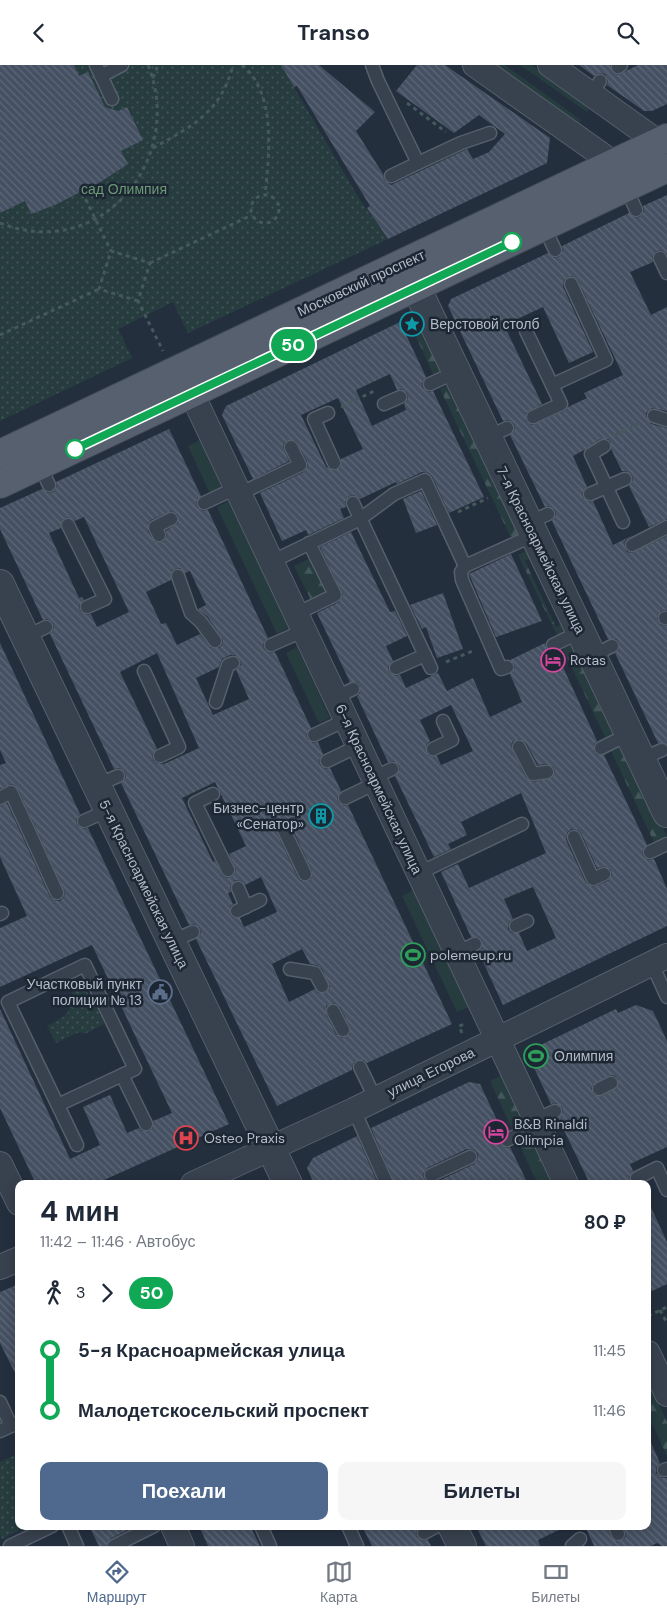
<!DOCTYPE html>
<html lang="ru">
<head>
<meta charset="utf-8">
<style>
	:root { --surface:#fff; --page:#f6f6f7; --text:#1f2937; --muted:#747a83; --line:#e0e1e3; --accent:#4f688e }
	body { margin:0; font-family:"DM Sans",sans-serif; background:var(--page); color:var(--text); height:100vh; display:flex; flex-direction:column; font-size:19px; white-space:nowrap }
	* { box-sizing:border-box; margin:0 }
	p { font-size:16px; color:var(--muted) }
	.icon { flex:none; width:28px; height:28px; fill:none; stroke:currentColor; stroke-width:2; stroke-linecap:round; stroke-linejoin:round }
	.map { position:relative; flex:1; overflow:hidden }
	.side { position:absolute; left:15px; top:1115px; width:636px; height:350px; display:flex; flex-direction:column; background:var(--surface); border-radius:10px; box-shadow:0 2px 12px #0003 }
	.side>* { flex:none }
	.badge { padding:0 10px; border-radius:16px; font-size:18px; line-height:32px }
	.map>.badge { position:absolute; translate:-50% -50%; box-shadow:0 0 0 2px #fff }
	.legs { display:flex; align-items:center; gap:8px; height:55px; padding:0 25px; font-size:16px }
	.legs p { margin-inline-start:auto }
	.head { display:flex; align-items:center; justify-content:space-between; height:85px; padding:0 25px }
	h1 { font-size:28px; font-weight:700; line-height:38px }
	.action { display:flex; gap:10px; margin-top:auto; padding:10px 25px }
	.action a { flex:1; height:58px; border-radius:10px; background:var(--accent); color:#fff; font-size:20px; font-weight:700; line-height:58px; text-align:center }
	.action a+a { background:var(--page); color:var(--text) }
	ul { padding:0 25px; list-style:none }
	li { display:flex; align-items:center; gap:18px; height:60px; font-size:19px }
	li i { display:grid; place-items:center; width:8px; height:100%; margin:0 6px; background:currentColor }
	li i::after { content:''; width:12px; height:12px; margin:-6px; border:4px solid; border-radius:50%; background:var(--surface) }
	li p { margin-inline-start:auto }
	li:first-child i { background:linear-gradient(#0000 50%,currentColor 0) }
	li:last-child i { background:linear-gradient(currentColor 50%,#0000 0) }
	header { display:flex; justify-content:space-between; align-items:center; height:65px; padding:0 25px; background:var(--surface); font-size:22px; font-weight:700 }
	.tabs { display:flex; justify-content:space-around; align-items:center; height:70px; border-top:1px solid var(--line); background:var(--surface); font-size:14px; color:var(--muted) }
	.tabs a { display:grid; justify-items:center; gap:2px }
	.tabs .on { color:var(--accent) }
	.map>svg:first-child { display:block }
	.grass { fill:#263c3f }
	.forest { fill:url(#forest-firs) }
	.park { fill:url(#park-dots) }
	.building { fill:url(#building-back-hatch); fill-rule:evenodd }
	.lines { fill:none; stroke-linecap:round; stroke-linejoin:round }
	.service-casing { stroke:#565f6c; stroke-width:15 }
	.minor-casing { stroke:#565f6c; stroke-width:26 }
	.tertiary-casing { stroke:#565f6c; stroke-width:30 }
	.primary-casing { stroke:#414a57; stroke-width:30 }
	.path { stroke:#44595c; stroke-width:3; stroke-dasharray:4 4; stroke-linecap:butt }
	.service { stroke:#38414e; stroke-width:12 }
	.minor { stroke:#38414e; stroke-width:24 }
	.tertiary { stroke:#38414e; stroke-width:28 }
	.primary { stroke:#56606e; stroke-width:28 }
	.line-1-casing { stroke:#fff; stroke-width:11 }
	.line-1 { stroke:#10a855; stroke-width:8 }
	.stop-1-dot { fill:#fff; stroke:#10a855; stroke-width:2.5 }
	.labels { text-anchor:middle; dominant-baseline:central; stroke-width:5; stroke-linejoin:round; paint-order:stroke }
	.park-label { font-size:14px; fill:#6b9a76; stroke:#1d2633 }
	.street-label { font-size:14px; fill:#b4bcc9; stroke:#1d2633 }
	.poi-label { font-size:14px; fill:#b4bcc9; stroke:#1d2633; text-anchor:start }
</style>
</head>
<body>
<header><svg class="icon" aria-label="back" viewBox="0 0 24 24"><path d="M15 5l-7 7 7 7"/></svg>Transo<svg class="icon" aria-label="search" viewBox="0 0 24 24"><circle cx="10" cy="10" r="6"/><path d="M15 15l6 6"/></svg></header>
<div class="map">
<svg width="667" height="1481" viewBox="0 0 667 1481">
	<defs>
		<pattern id="forest-firs" width="22" height="20" patternUnits="userSpaceOnUse" patternTransform="scale(1.25)"><rect width="22" height="20" fill="#263c3f"/><path d="M5 1l3.5 6h-7zM16 11l3.5 6h-7z" fill="#435659"/></pattern>
		<pattern id="park-dots" width="8" height="8" patternUnits="userSpaceOnUse" patternTransform="scale(1.25)"><rect width="8" height="8" fill="#263c3f"/><path d="M2 2h.1M6 6h.1" fill="none" stroke="#435659" stroke-width="1.8" stroke-linecap="round"/></pattern>
		<pattern id="building-back-hatch" width="6" height="6" patternUnits="userSpaceOnUse" patternTransform="scale(1.25)"><rect width="6" height="6" fill="#455162"/><path d="M-1 5l2 2M0 0l6 6M5-1l2 2" fill="none" stroke="#5d6877"/></pattern>
	</defs>
	<rect width="100%" height="100%" fill="#242f3e"/>
	<!-- grass -->
	<g class="grass">
		<path d="M493,0H505L581,55L578,60Z"/>
		<path d="M520,0H532L590,42L587,47Z"/>
		<path d="M200,375L222,423L210,429L188,381Z"/>
		<path d="M229,436L289,563L277,569L217,442Z"/>
		<path d="M297,582L330,653L319,658L286,588Z"/>
		<path d="M414,825L469,942L457,947L402,831Z"/>
	</g>
	<!-- forest -->
	<g class="forest">
		<path d="M423,260L444,304L433,309L413,265Z"/>
		<path d="M452,319L522,467L511,473L440,324Z"/>
		<path d="M530,484L533,491L525,496L556,562L565,558L568,565L557,570L518,490Z"/>
		<path d="M313,492L331,529L312,537L294,501Z"/>
		<path d="M575,578L617,666L605,672L563,584Z"/>
		<path d="M623,680L667,771L654,777L611,686Z"/>
		<path d="M503,1010L525,1058L512,1064L490,1016Z"/>
		<path d="M531,1071L554,1119H538L518,1077Z"/>
		<path d="M648,1315L667,1357V1391L648,1350Z"/>
	</g>
	<!-- park -->
	<g class="park">
		<path d="M0,0H281L360,135L388,174L188,268L173,237L118,264L132,293L0,356Z"/>
		<path d="M79,922C91,925 100,949 104,959L85,969L79,967L56,978L47,961C54,957 64,953 68,947C73,938 67,927 79,922Z"/>
		<path d="M19,1388V1461H28L2,1474L0,1470V1397Z"/>
	</g>
	<!-- building -->
	<g class="building">
		<path d="M0,0H74L79,11L88,7L105,42L118,46L127,42L143,75L121,86L128,99L102,116L82,126L55,140L31,149L25,136L0,148Z"/>
		<path d="M281,0H319L375,47L356,66L383,109L384,115L391,120L467,84L473,94L489,87L505,69L479,50L454,68L396,26L417,0H445L550,73L547,98L388,174L367,143L370,141L297,21L294,22Z"/>
		<path d="M579,0H610L612,7L618,10L638,0H667V39L652,46H644L607,20L608,16L605,9L600,8L594,11Z"/>
		<path d="M667,130V189L661,185L656,186L652,192L653,197L630,207L651,250L667,242V346L652,343L646,348V352L651,359L667,363V454L649,462L629,421L633,415L632,410L626,406H622L611,384V377L608,374H600L584,385L573,391L587,422L582,428L583,433L589,437L593,436L613,480L633,470L625,475L624,480L627,487L632,488L667,471V545L661,546L657,553L661,560L667,561V679L658,678L615,588L619,585V578L616,574H608L552,456L556,450L555,445L549,441L545,442L510,370L515,364L514,359L508,355L503,356L448,241L451,234L548,188L554,193L559,192L563,186L562,181L629,148L635,153L640,152L644,146L643,141ZM571,211L578,216L623,310L584,328L587,333L568,342L564,346L532,360L526,356V348L542,339L504,260L543,242L569,298L593,287L563,222L564,215Z"/>
		<path d="M400,257L426,312L422,318L423,323L429,327L433,326L484,432L449,448L432,411L429,408L422,407L397,419L396,417L360,434L354,430L349,431L345,437L346,442L340,444L344,453L308,470L306,465L282,476L260,428L304,407L308,401L307,396L296,376L288,375L284,378L283,382L289,396L253,414L222,350L226,341ZM390,309L397,325L401,324L407,328L408,333L404,339L406,345L372,361L356,325ZM338,333L363,384L341,394V402L334,406L326,402L301,350Z"/>
		<path d="M169,364L201,431L196,437L197,442L203,446L208,445L268,573L263,579L264,584L270,588L275,587L311,663L306,669L307,674L313,678L318,677L323,689L319,695L320,700L326,704L330,703L341,726L337,732L338,737L344,741L348,740L452,959L367,998L364,995H357L353,998L352,1005L277,1041L196,874L201,868L200,863L194,859L189,860L121,718L126,712L125,707L119,703L114,704L50,569L54,563L53,558L47,554L43,555L0,464V443L42,424L48,428L53,427L57,421L56,417ZM171,446L178,450V458L166,466L167,471L163,477H155L148,466V458L151,455ZM68,452L75,456L84,452L129,547L97,562L91,549L86,550L80,546L79,541L84,535L82,532L79,533L49,468L61,463L62,455ZM180,503L185,508L190,506L206,540L198,544L208,552L223,575L222,580L219,583H211L200,569L177,580L166,558L161,559L146,527L171,515L172,506L175,504ZM157,588L199,683L164,699L156,698L153,695L152,690L157,684L120,607ZM230,590H235L240,595L241,600L236,605L249,634L213,650L196,613L219,602L222,594ZM215,717L246,781L229,789L236,805L234,810L228,813L223,811L215,796L213,797L182,733ZM293,750L297,751L300,755V762L294,767L312,806V813L308,816H301L298,813L276,766L277,758ZM261,812L277,847L244,862L240,853H233L230,849V842L233,839L228,828L231,827L230,822L235,815L242,816L245,820ZM302,884L310,899L317,900L322,904L330,922L325,928H318L315,924L289,937L272,899ZM334,938L340,942L350,962V969L346,972L342,973L336,969L326,949V941Z"/>
		<path d="M421,426L437,460L416,468L403,434Z"/>
		<path d="M351,467L390,547L395,546L407,571L386,581L393,596L388,602L389,607L395,611L400,610L406,623L438,608L447,626L473,613L490,652L522,637L510,609L515,603L514,599L510,595L545,578L546,583L548,586L556,587L597,676L594,679V686L597,690H604L647,780L642,786L643,791L649,795L654,794L667,824V861L503,940L478,886L482,883V876L479,872H471L441,807L458,799L469,823L546,788L521,728L461,757L467,770L448,779L451,784L434,792L395,711L400,705L399,700L393,696L388,697L357,631L360,628V621L357,617H350L317,548L339,537L343,530L320,482ZM451,640L473,686L441,700L437,691H429L426,687V680L430,676L420,655ZM519,674L526,678L538,700L546,699L553,702L555,706L552,713L534,717L530,716L526,713L511,682L512,677ZM571,764L578,765L581,768L597,803L605,801L611,805L612,810L608,816L593,822L586,818L566,775L567,768ZM533,822L556,873L527,886L519,868H512L508,864L509,857L513,854L504,834Z"/>
		<path d="M511,489L542,556L496,572L469,509Z"/>
		<path d="M443,528L463,584L437,593L426,562L422,564L410,540Z"/>
		<path d="M0,578L80,749L76,755L77,760L83,764L88,763L229,1059L95,1119H36L0,1043V944L70,1094L100,1080L83,1042L110,1030L127,1068L139,1063L142,1066H149L153,1063V1056L172,1048L92,880L0,922V863L27,851L0,792V741L7,738L50,832L56,836H60L64,832L65,828L18,724L15,720L11,719L0,724V700L6,698L0,685Z"/>
		<path d="M636,940L653,946L667,976V1082L630,1099L633,1106L629,1112L632,1119H590L558,1053L563,1047L562,1042L556,1038L551,1039L529,992L532,984L616,944L618,948ZM611,1010L615,1011L618,1015L617,1023L602,1031L594,1030L591,1024L593,1019Z"/>
		<path d="M469,1017L480,1019L503,1068L499,1074L500,1079L506,1083L510,1082L528,1119H395L371,1063ZM467,1084L474,1085L478,1089V1093L474,1099L434,1118H430L424,1114L423,1109L427,1103Z"/>
		<path d="M357,1071L378,1119H314L307,1103L313,1093Z"/>
		<path d="M648,1136L667,1177V1219L648,1228Z"/>
		<path d="M19,1219V1316L0,1278V1227Z"/>
		<path d="M648,1371L660,1398L656,1403V1408L662,1413H667V1481H662L657,1478L651,1481H594L585,1461H607L611,1472L617,1477L624,1474L626,1471L624,1461H648Z"/>
		<path d="M89,1461H135L110,1474L106,1481H99Z"/>
		<path d="M199,1461H250L260,1481H208Z"/>
		<path d="M362,1461H420L416,1467L417,1472L423,1476L428,1475L431,1481H372Z"/>
		<path d="M476,1461H567L538,1475L540,1481H486Z"/>
	</g>
	<g class="lines">
		<!-- service casing -->
		<g class="service-casing">
			<g id="service">
				<path d="M96,0L112,34"/>
				<path d="M372,0L378,16L418,98L461,78L490,68"/>
				<path d="M618,2L621,0"/>
				<path d="M101,11L122,0"/>
				<path d="M591,30L600,16"/>
				<path d="M391,111L418,98"/>
				<path d="M626,123L636,145"/>
				<path d="M544,162L555,185"/>
				<path d="M660,193L667,208"/>
				<path d="M526,266L552,320"/>
				<path d="M430,319L456,307"/>
				<path d="M384,339L400,332"/>
				<path d="M328,348L314,354L334,398"/>
				<path d="M654,351L667,355"/>
				<path d="M533,352L561,339L552,320L606,295L571,219"/>
				<path d="M488,372L507,363"/>
				<path d="M604,381L591,389L623,457"/>
				<path d="M40,401L49,420"/>
				<path d="M239,429L300,400L291,382"/>
				<path d="M590,429L625,414"/>
				<path d="M204,438L236,423"/>
				<path d="M353,438L431,603"/>
				<path d="M528,458L548,449"/>
				<path d="M68,460L105,534L87,542"/>
				<path d="M159,470L155,462L171,454"/>
				<path d="M632,480L667,462"/>
				<path d="M271,497L360,454L394,429L425,415L465,501L534,470"/>
				<path d="M465,501L461,507L462,515L501,604L507,602"/>
				<path d="M178,511L191,548L201,557L215,576"/>
				<path d="M296,549L335,530L309,478"/>
				<path d="M665,553H667"/>
				<path d="M25,572L46,562"/>
				<path d="M271,580L303,566"/>
				<path d="M553,580L580,567"/>
				<path d="M592,591L612,581"/>
				<path d="M396,603L425,590"/>
				<path d="M144,606L179,682L160,691"/>
				<path d="M335,633L353,624"/>
				<path d="M216,637L228,600L233,598"/>
				<path d="M314,670L346,655"/>
				<path d="M519,682L533,709L547,707"/>
				<path d="M601,683L629,669"/>
				<path d="M433,684L452,675L443,656"/>
				<path d="M641,694L662,685"/>
				<path d="M327,696L358,681"/>
				<path d="M373,713L392,704"/>
				<path d="M97,720L118,711"/>
				<path d="M213,729L195,738L228,805"/>
				<path d="M0,733L11,727L57,828"/>
				<path d="M345,733L376,718"/>
				<path d="M84,756L109,745"/>
				<path d="M293,758L283,763L305,809"/>
				<path d="M574,772L593,814L604,809"/>
				<path d="M650,787L667,779"/>
				<path d="M419,808L522,759"/>
				<path d="M238,823L246,842"/>
				<path d="M237,846L260,835"/>
				<path d="M0,849L2,848"/>
				<path d="M516,861L527,856"/>
				<path d="M172,876L193,867"/>
				<path d="M456,888L475,879"/>
				<path d="M652,899L667,932"/>
				<path d="M290,904L315,908L322,921"/>
				<path d="M333,946L343,965"/>
				<path d="M360,1002L376,1035"/>
				<path d="M122,1010L146,1059"/>
				<path d="M599,1024L611,1018"/>
				<path d="M58,1040L135,1004L85,900L8,937L77,1080"/>
				<path d="M354,1045L387,1119"/>
				<path d="M535,1055L555,1046"/>
				<path d="M507,1075L538,1060"/>
				<path d="M431,1110L470,1092"/>
				<path d="M637,1113L657,1103L667,1125"/>
				<path d="M0,1337L11,1361"/>
				<path d="M0,1366L19,1357"/>
				<path d="M664,1405L667,1404"/>
				<path d="M68,1461L77,1481"/>
				<path d="M261,1461L270,1481"/>
				<path d="M348,1461L357,1481"/>
				<path d="M615,1461L618,1469"/>
				<path d="M424,1468L437,1461"/>
				<path d="M10,1481L52,1461"/>
				<path d="M114,1481L154,1461"/>
				<path d="M572,1481L580,1474"/>
			</g>
		</g>
		<!-- minor casing -->
		<g class="minor-casing">
			<g id="minor">
				<path d="M475,0L626,107"/>
				<path d="M550,0L658,77"/>
				<path d="M192,329L566,1119"/>
				<path d="M0,1099L19,1138"/>
				<path d="M193,1119L354,1045L667,891"/>
				<path d="M0,1202L19,1194"/>
				<path d="M648,1288L667,1329"/>
				<path d="M173,1461L182,1481"/>
			</g>
		</g>
		<!-- tertiary casing -->
		<g class="tertiary-casing">
			<g id="tertiary">
				<path d="M416,222L667,748"/>
				<path d="M0,519L288,1119"/>
				<path d="M452,1461L462,1481"/>
			</g>
		</g>
		<!-- primary casing -->
		<g class="primary-casing">
			<g id="primary">
				<path d="M0,389L667,73"/>
				<path d="M0,419L667,103"/>
			</g>
		</g>
		<!-- path -->
		<g class="path">
			<path d="M242,0C277,29 269,90 265,130"/>
			<path d="M153,13L158,0"/>
			<path d="M407,38L446,67"/>
			<path d="M153,83C193,61 221,47 233,0"/>
			<path d="M82,127L111,186"/>
			<circle cx="265" cy="144" r="14"/>
			<path d="M0,158C100,198 186,95 148,0"/>
			<path d="M150,198L252,150"/>
			<path d="M138,236L99,224L111,186L150,198L138,236L163,286"/>
			<path d="M0,270L99,224"/>
			<path d="M341,342L374,326"/>
			<path d="M614,370L640,358"/>
			<path d="M458,447L488,433"/>
			<path d="M446,597L475,585"/>
			<path d="M462,968L459,961L465,959"/>
			<path d="M660,1245L667,1258"/>
			<path d="M648,1251L667,1242"/>
		</g>
		<!-- service -->
		<use href="#service" class="service"/>
		<!-- minor -->
		<use href="#minor" class="minor"/>
		<!-- tertiary -->
		<use href="#tertiary" class="tertiary"/>
		<!-- primary -->
		<use href="#primary" class="primary"/>
	</g>
	<g class="lines">
		<!-- line-1 casing -->
		<g class="line-1-casing">
			<path id="line-1" d="M75,384L512,177"/>
		</g>
		<!-- line-1 -->
		<use href="#line-1" class="line-1"/>
	</g>
	<!-- icons -->
	<defs>
		<g id="sight-ring" transform="scale(1.25)"><circle r="9.5" fill="#1d2633" stroke="#0f9aa8" stroke-width="1.5"/><path d="M0-6L1.8-2.2L6-1.7L2.9 1.2L3.7 5.4L0 3.3L-3.7 5.4L-2.9 1.2L-6-1.7L-1.8-2.2Z" fill="#0f9aa8"/></g>
		<g id="hotel-ring" transform="scale(1.25)"><circle r="9.5" fill="#1d2633" stroke="#d1479c" stroke-width="1.5"/><path d="M-6-4.5h1.5V1H6V5H4.5V3h-9V5H-6ZM-4 0a1.8 1.8 0 1 1 3.6 0ZM.5 0V-2.5h3Q6-2.5 6 0Z" fill="#d1479c"/></g>
		<g id="building-ring" transform="scale(1.25)"><circle r="9.5" fill="#1d2633" stroke="#0f9aa8" stroke-width="1.5"/><path d="M-4-6H4V6H1V3H-1V6H-4ZM-2.5-4.3h1.7v1.8h-1.7ZM.8-4.3h1.7v1.8H.8ZM-2.5-1h1.7V.8h-1.7ZM.8-1h1.7V.8H.8Z" fill="#0f9aa8"/></g>
		<g id="stadium-ring" transform="scale(1.25)"><circle r="9.5" fill="#1d2633" stroke="#2e9e5b" stroke-width="1.5"/><path d="M0-5a6.5 5 0 1 0 0 10a6.5 5 0 1 0 0-10ZM-3.5-1.8h7v3.6h-7Z" fill="#2e9e5b"/></g>
		<g id="civic-ring" transform="scale(1.25)"><circle r="9.5" fill="#1d2633" stroke="#5c6f8a" stroke-width="1.5"/><path d="M-.6-6.5H3V-4.5H.6V-3L4-1V1h2V6H-6V1h2V-1L-.6-3ZM-1.2 2.5V6h2.4V2.5Z" fill="#5c6f8a"/></g>
		<g id="hospital-ring" transform="scale(1.25)"><circle r="9.5" fill="#1d2633" stroke="#e0444e" stroke-width="1.5"/><path d="M-5-5h3v3.5h4V-5h3V5h-3V1.5h-4V5h-3Z" fill="#e0444e"/></g>
	</defs>
	<g fill-rule="evenodd">
		<use href="#sight-ring" x="412" y="259"/>
		<use href="#hotel-ring" x="553" y="595"/>
		<use href="#building-ring" x="321" y="751"/>
		<use href="#stadium-ring" x="413" y="890"/>
		<use href="#civic-ring" x="160" y="927"/>
		<use href="#stadium-ring" x="536" y="991"/>
		<use href="#hotel-ring" x="496" y="1067"/>
		<use href="#hospital-ring" x="186" y="1073"/>
	</g>
	<!-- markers -->
	<g class="stop-1-dot">
		<circle cx="512" cy="177" r="9"/>
		<circle cx="75" cy="384" r="9"/>
	</g>
	<g class="labels">
		<!-- park labels -->
		<g class="park-label">
			<text x="124" y="124">сад Олимпия</text>
		</g>
		<!-- street labels -->
		<g class="street-label">
			<text transform="translate(361 218) rotate(-25)">Московский проспект</text>
			<text transform="translate(541 485) rotate(64)">7-я Красноармейская улица</text>
			<text transform="translate(379 724) rotate(65)">6-я Красноармейская улица</text>
			<text transform="translate(144 819) rotate(64)">5-я Красноармейская улица</text>
			<text transform="translate(431 1007) rotate(-26)">улица Егорова</text>
		</g>
		<!-- poi labels -->
		<g class="poi-label">
			<text x="430" y="259">Верстовой столб</text>
			<text x="570" y="595">Rotas</text>
			<text x="304" y="743" text-anchor="end">Бизнес-центр<tspan x="304" dy="16">«Сенатор»</tspan></text>
			<text x="430" y="890">polemeup.ru</text>
			<text x="142" y="919" text-anchor="end">Участковый пункт<tspan x="142" dy="16">полиции № 13</tspan></text>
			<text x="554" y="991">Олимпия</text>
			<text x="514" y="1059">B&amp;B Rinaldi<tspan x="514" dy="16">Olimpia</tspan></text>
			<text x="204" y="1073">Osteo Praxis</text>
		</g>
	</g>
</svg>
<b class="badge" style="left:293px;top:280px;background:#10a855;color:#fff">50</b>
<section class="side">
<div class="head"><div><h1>4 мин</h1><p>11:42 – 11:46 · Автобус</p></div><b>80 ₽</b></div>
<div class="legs"><svg class="icon" aria-label="walk" viewBox="0 0 24 24"><circle cx="13" cy="4" r="2"/><path d="M13 8l-2 6 4 7M11 14l-3 7M7 12l3-4h3l4 4"/></svg>3<svg class="icon" aria-label="forward" viewBox="0 0 24 24"><path d="M9 5l7 7-7 7"/></svg><b class="badge" style="background:#10a855;color:#fff">50</b></div>
<ul>
<li><i style="color:#10a855"></i><b>5-я Красноармейская улица</b><p>11:45</p></li>
<li><i style="color:#10a855"></i><b>Малодетскосельский проспект</b><p>11:46</p></li>
</ul>
<div class="action"><a>Поехали</a><a>Билеты</a></div>
</section>
</div>
<nav class="tabs">
<a class="on"><svg class="icon" aria-label="directions" viewBox="0 0 24 24"><path d="M12 3l9 9-9 9-9-9zM9 14v-3h6M13 9l2 2-2 2"/></svg>Маршрут</a>
<a><svg class="icon" aria-label="map" viewBox="0 0 24 24"><path d="M3 6l6-2 6 2 6-2v14l-6 2-6-2-6 2zM9 4v14M15 6v14"/></svg>Карта</a>
<a><svg class="icon" aria-label="tickets" viewBox="0 0 24 24"><path d="M3 7h18v10H3zM15 7v10"/></svg>Билеты</a>
</nav>
</body>
</html>
